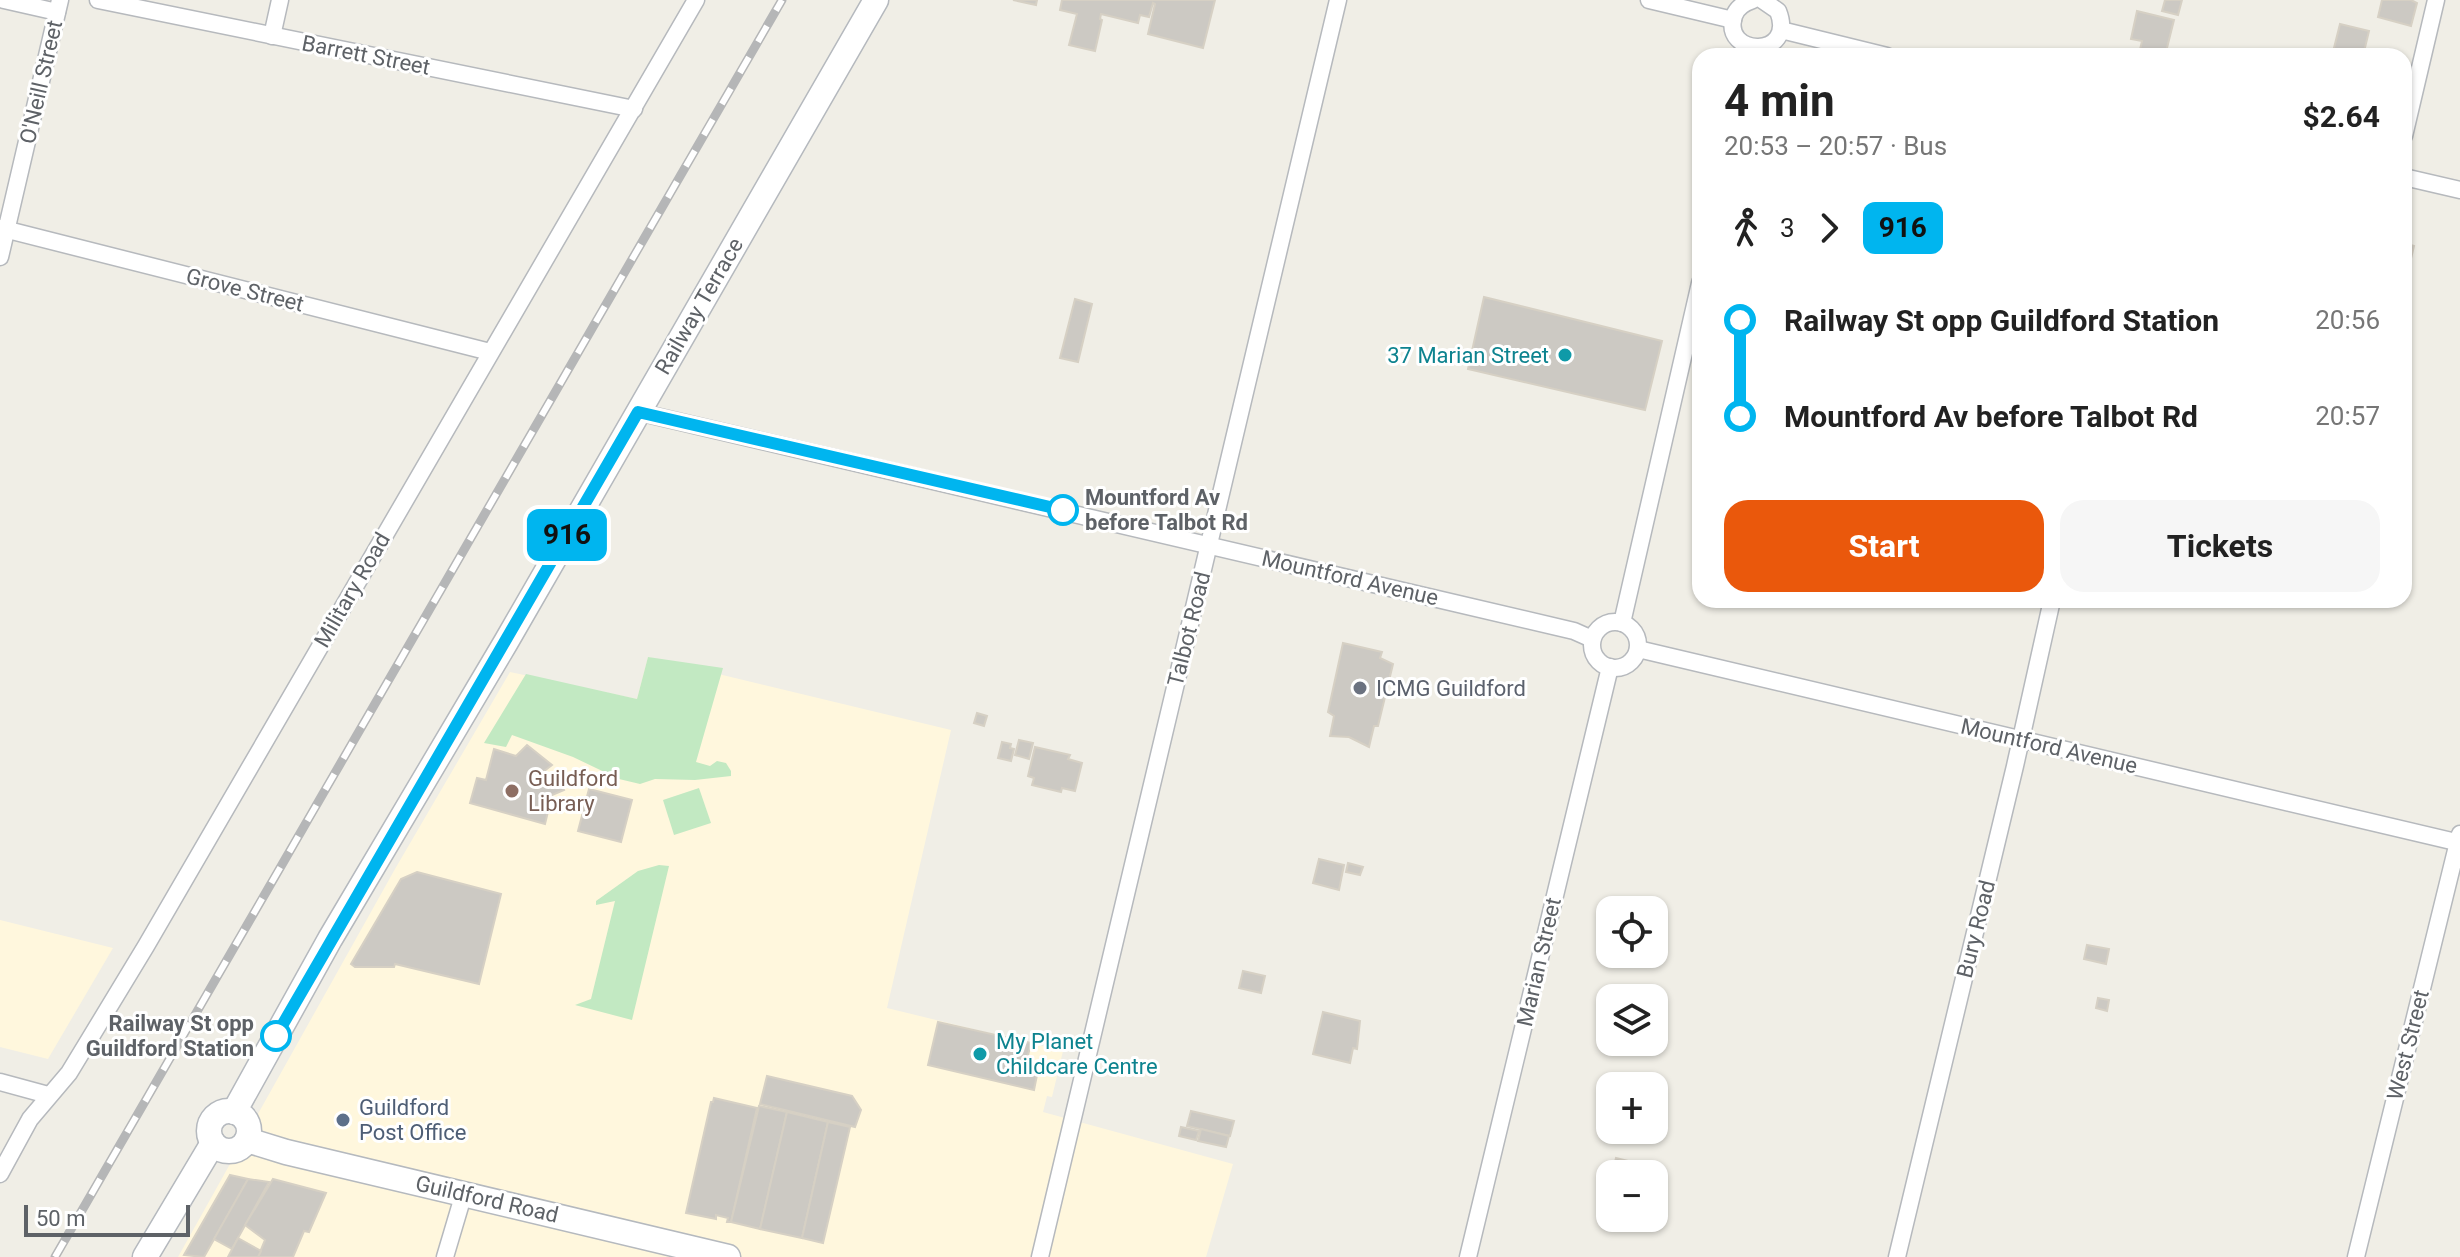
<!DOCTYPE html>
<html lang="en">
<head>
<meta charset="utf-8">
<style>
	:root { --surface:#fff; --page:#f6f6f6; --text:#222; --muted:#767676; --accent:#ea580c }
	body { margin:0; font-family:Roboto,sans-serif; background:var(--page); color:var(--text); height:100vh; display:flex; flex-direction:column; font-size:30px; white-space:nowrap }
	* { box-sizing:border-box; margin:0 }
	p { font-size:26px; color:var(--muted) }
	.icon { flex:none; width:44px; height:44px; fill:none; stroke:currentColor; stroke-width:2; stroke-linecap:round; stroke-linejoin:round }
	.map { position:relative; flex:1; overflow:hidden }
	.panel { position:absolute; left:1692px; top:48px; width:720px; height:560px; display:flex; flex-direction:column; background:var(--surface); border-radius:24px; box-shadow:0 2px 6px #0004 }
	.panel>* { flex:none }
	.badge { padding:0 16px; border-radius:12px; font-size:28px; line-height:52px }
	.fabs { position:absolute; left:1596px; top:896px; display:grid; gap:16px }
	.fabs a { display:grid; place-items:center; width:72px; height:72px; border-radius:16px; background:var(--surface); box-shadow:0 2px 6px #0004; font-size:40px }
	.scale { position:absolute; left:24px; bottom:20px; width:166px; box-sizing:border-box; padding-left:8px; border:4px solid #5e6267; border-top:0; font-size:22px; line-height:28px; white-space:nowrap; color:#5e6267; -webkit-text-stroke:6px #fff; paint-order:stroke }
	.map>.badge { position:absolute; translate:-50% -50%; box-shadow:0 0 0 4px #fff }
	.legs { display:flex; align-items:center; gap:12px; height:88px; padding:0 32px; font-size:26px }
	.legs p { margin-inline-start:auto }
	.overview { display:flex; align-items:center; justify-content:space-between; height:136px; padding:0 32px }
	h1 { font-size:44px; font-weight:700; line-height:60px }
	.button { display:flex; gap:16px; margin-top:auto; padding:16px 32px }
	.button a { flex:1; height:92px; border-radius:24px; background:var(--accent); color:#fff; font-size:32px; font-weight:700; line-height:92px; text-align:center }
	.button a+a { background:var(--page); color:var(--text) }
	ul { padding:0 32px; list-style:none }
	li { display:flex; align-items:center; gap:28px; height:96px; font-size:30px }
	li i { display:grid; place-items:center; width:12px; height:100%; margin:0 10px; background:currentColor }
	li i::after { content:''; width:20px; height:20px; margin:-10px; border:6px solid; border-radius:50%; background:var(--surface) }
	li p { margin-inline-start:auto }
	li:first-child i { background:linear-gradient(#0000 50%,currentColor 0) }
	li:last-child i { background:linear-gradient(currentColor 50%,#0000 0) }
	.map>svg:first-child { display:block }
	.commercial { fill:#fff7dd }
	.green { fill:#c2e9c2 }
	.building { fill:#ccc9c3; stroke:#d6d0c4; stroke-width:2 }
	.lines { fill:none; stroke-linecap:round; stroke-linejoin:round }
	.street-casing { stroke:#b6b9bd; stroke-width:19 }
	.secondary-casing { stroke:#b5b9be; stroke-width:27 }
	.street { stroke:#fff; stroke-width:16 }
	.secondary { stroke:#fff; stroke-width:24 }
	.rail-casing { stroke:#b5b6b7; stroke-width:9 }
	.rail { stroke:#fff; stroke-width:6; stroke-dasharray:18; stroke-linecap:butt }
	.line-1-casing { stroke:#fff; stroke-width:18 }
	.line-1 { stroke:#00b5ef; stroke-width:12 }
	.culture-dot { fill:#0f9aa8; stroke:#fff; stroke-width:3 }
	.stop-1-dot { fill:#fff; stroke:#00b5ef; stroke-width:4 }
	.worship-dot { fill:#6b7280; stroke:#fff; stroke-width:3 }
	.education-dot { fill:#8d6e63; stroke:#fff; stroke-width:3 }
	.service-dot { fill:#5c6f8a; stroke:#fff; stroke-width:3 }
	.labels { text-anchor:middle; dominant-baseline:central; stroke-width:6; stroke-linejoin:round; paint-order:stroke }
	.street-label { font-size:22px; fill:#5e6267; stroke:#fff }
	.culture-label { font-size:22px; fill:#0d838f; stroke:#fff; text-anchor:end }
	.stop-label { font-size:22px; font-weight:bold; fill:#5e6267; stroke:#fff; text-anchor:start }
	.worship-label { font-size:22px; fill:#5b616d; stroke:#fff; text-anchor:start }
	.education-label { font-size:22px; fill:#785e54; stroke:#fff; text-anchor:start }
	.service-label { font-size:22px; fill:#4e5e75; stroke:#fff; text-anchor:start }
</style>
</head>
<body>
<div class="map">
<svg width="2460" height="1257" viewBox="0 0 2460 1257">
	<rect width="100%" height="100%" fill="#f0eee6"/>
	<!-- commercial -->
	<g class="commercial">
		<path d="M648,657L951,730L887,1008L1063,1051L1052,1097L1047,1096L1043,1112L1233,1164L1206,1257H178L395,869L510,672L637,699Z"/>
		<path d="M0,920L113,948L48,1059L0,1047Z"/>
	</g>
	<!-- green -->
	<g class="green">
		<path d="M648,657L723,668L696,762L710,766L717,761L726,763L731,771V776L695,780L655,779L640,784L619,779L573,757L512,735L506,747L484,743L526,674L637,699Z"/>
		<path d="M699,788L711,823L674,835L663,800Z"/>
		<path d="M659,865L669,866L632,1020L575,1005L591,999L615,901L596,905V901L638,871Z"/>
	</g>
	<!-- building -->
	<g class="building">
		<path d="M1013,0H1037L1036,5Z"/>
		<path d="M1062,0H1215L1203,48L1148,34L1155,4L1153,3L1149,17L1140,15L1138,23L1101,14L1100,19L1102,20L1095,51L1069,45L1077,14L1060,10Z"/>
		<path d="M2165,0H2182L2178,15L2162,11Z"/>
		<path d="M2382,0H2411L2417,3L2411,26L2378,17Z"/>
		<path d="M2137,11L2174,20L2165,56L2139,54L2142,41L2131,39Z"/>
		<path d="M2340,24L2369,31L2363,56H2332Z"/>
		<path d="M2404,243L2414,246L2404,288Z"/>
		<path d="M1484,297L1662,341L1645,410L1468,369Z"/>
		<path d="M1075,299L1092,304L1078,362L1060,358Z"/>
		<path d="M1343,643L1382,652L1380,658L1393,664L1378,726H1374L1369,747L1349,737L1330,736L1334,716L1328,712Z"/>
		<path d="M977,713L987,716L984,726L974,723Z"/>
		<path d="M1019,740L1033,743L1029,759L1015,755Z"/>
		<path d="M1002,742L1011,744L1010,748L1014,749L1011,761L998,758Z"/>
		<path d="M527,745L552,765L539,775L545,783L555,774L564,790L552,795L545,824L470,803L477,778L486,780L494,749L516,756Z"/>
		<path d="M1035,747L1070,755L1068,759L1082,763L1075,791L1062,788L1061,792L1032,785L1034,778L1028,776Z"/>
		<path d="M589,789L632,800L621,842L578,831Z"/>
		<path d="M1319,859L1344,865L1339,890L1313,883Z"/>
		<path d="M1348,863L1363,867L1360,875L1346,872Z"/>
		<path d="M417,872L501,894L479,984L395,964L394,967H355L351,964L401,879Z"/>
		<path d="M2087,945L2109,949L2106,964L2084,959Z"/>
		<path d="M1243,971L1265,976L1261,993L1239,988Z"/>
		<path d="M2098,998L2109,1000L2107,1011L2096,1008Z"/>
		<path d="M1323,1012L1360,1021L1357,1049L1353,1048L1350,1063L1313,1054Z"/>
		<path d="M938,1022L1031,1043L1024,1072L1037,1075L1034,1090L928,1065Z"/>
		<path d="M767,1076L852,1096L861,1110L855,1127L760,1104Z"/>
		<path d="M714,1098L757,1108L731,1222H727L728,1218L716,1215V1219L686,1213L711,1102H713Z"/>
		<path d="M759,1106L787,1112L760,1229L731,1222Z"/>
		<path d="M1191,1111L1234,1121L1230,1136L1187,1126Z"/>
		<path d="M787,1112L828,1122L802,1238L760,1229Z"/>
		<path d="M828,1122L850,1127L823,1243L802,1238Z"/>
		<path d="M1181,1127L1199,1131L1196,1140L1179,1136Z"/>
		<path d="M1201,1129L1229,1136L1226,1147L1198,1141Z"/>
		<path d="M1616,1158L1656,1168L1654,1175L1612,1174Z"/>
		<path d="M230,1175L248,1179L204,1257L184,1255Z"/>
		<path d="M248,1179L269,1182L232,1249L214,1239Z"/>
		<path d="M273,1179L326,1193L309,1232L304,1231L293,1257H258L265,1240L245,1225Z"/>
		<path d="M238,1238L261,1251L258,1257H228Z"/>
	</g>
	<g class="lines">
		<!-- street casing -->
		<g class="street-casing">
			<g id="street">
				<path d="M4,0L57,12"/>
				<path d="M98,0L634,109"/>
				<path d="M1649,0L1733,20"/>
				<path d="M1753,0C1744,3 1737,7 1734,16C1721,57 1797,59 1778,11L1762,0"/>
				<path d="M1781,30L1887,56"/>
				<path d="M272,36L280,0"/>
				<path d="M2404,136L2436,0"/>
				<path d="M2404,177L2460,190"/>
				<path d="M0,228L490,352"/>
				<path d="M0,257L60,0"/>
				<path d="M638,412L1574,631L1592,639"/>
				<circle cx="1615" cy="645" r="23"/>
				<path d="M1622,623L1700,283"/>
				<path d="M1638,649L2460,843"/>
				<path d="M0,1082L48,1095"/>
				<path d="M0,1174L30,1119L69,1073L146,946L696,0"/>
				<path d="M445,1257L464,1193"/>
				<path d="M1040,1257L1338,0"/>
				<path d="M1468,1257L1610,667"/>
				<path d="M1897,1257L2015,766L2052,600"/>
				<path d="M2356,1257L2460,834"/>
			</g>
		</g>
		<!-- secondary casing -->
		<g class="secondary-casing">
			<g id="secondary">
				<circle cx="229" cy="1131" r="20"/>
				<path d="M234,1112L330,939L506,642L876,0"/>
				<path d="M247,1140L286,1152L728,1257"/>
				<path d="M145,1257L213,1143"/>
			</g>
		</g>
		<!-- street -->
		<use href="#street" class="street"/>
		<!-- secondary -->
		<use href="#secondary" class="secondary"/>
		<!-- rail casing -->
		<g class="rail-casing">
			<path id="rail" d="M55,1257L782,0"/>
		</g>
		<!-- rail -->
		<use href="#rail" class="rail"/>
	</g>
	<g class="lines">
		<!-- line-1 casing -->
		<g class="line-1-casing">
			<path id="line-1" d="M276,1036L638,412L1063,510"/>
		</g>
		<!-- line-1 -->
		<use href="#line-1" class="line-1"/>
	</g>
	<!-- markers -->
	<g class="culture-dot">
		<circle cx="1565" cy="355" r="8"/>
		<circle cx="980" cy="1054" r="8"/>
	</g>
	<g class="stop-1-dot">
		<circle cx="1063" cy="510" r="14"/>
		<circle cx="276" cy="1036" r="14"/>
	</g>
	<circle class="worship-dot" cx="1360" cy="688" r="8"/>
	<circle class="education-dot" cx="512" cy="791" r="8"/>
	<circle class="service-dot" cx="343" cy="1120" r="8"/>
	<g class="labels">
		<!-- street labels -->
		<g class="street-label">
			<text transform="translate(366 55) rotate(11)">Barrett Street</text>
			<text transform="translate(41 82) rotate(-77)">O'Neill Street</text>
			<text transform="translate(245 290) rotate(14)">Grove Street</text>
			<text transform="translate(699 306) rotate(-60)">Railway Terrace</text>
			<text transform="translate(1350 578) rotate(13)">Mountford Avenue</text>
			<text transform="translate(352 590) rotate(-60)">Military Road</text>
			<text transform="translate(1189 629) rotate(-76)">Talbot Road</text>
			<text transform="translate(2049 746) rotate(13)">Mountford Avenue</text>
			<text transform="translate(1976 929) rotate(-76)">Bury Road</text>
			<text transform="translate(1539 962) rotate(-77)">Marian Street</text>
			<text transform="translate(2408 1045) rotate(-76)">West Street</text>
			<text transform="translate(487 1199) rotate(13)">Guildford Road</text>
		</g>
		<!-- culture labels -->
		<g class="culture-label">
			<text x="1549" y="355">37 Marian Street</text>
			<text x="996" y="1041" text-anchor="start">My Planet<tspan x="996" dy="25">Childcare Centre</tspan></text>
		</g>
		<!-- stop labels -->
		<g class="stop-label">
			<text x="1085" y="497">Mountford Av<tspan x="1085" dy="25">before Talbot Rd</tspan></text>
			<text x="254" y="1023" text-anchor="end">Railway St opp<tspan x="254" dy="25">Guildford Station</tspan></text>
		</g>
		<!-- worship labels -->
		<g class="worship-label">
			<text x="1376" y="688">ICMG Guildford</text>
		</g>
		<!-- education labels -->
		<g class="education-label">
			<text x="528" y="778">Guildford<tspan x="528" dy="25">Library</tspan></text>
		</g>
		<!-- service labels -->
		<g class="service-label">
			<text x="359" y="1107">Guildford<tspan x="359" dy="25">Post Office</tspan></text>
		</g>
	</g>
</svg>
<div class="fabs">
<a><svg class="icon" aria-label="locate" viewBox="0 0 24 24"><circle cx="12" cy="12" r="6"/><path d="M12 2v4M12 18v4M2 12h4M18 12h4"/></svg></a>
<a><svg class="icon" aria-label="layers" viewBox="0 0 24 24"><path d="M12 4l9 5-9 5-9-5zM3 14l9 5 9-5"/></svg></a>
<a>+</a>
<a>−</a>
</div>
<div class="scale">50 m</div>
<b class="badge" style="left:567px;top:535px;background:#00b5ef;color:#111">916</b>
<section class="panel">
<div class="overview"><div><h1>4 min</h1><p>20:53 – 20:57 · Bus</p></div><b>$2.64</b></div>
<div class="legs"><svg class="icon" aria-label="walk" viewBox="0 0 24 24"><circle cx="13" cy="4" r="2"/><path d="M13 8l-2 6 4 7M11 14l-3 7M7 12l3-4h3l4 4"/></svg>3<svg class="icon" aria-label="forward" viewBox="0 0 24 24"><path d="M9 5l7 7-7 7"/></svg><b class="badge" style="background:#00b5ef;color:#111">916</b></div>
<ul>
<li><i style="color:#00b5ef"></i><b>Railway St opp Guildford Station</b><p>20:56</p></li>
<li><i style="color:#00b5ef"></i><b>Mountford Av before Talbot Rd</b><p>20:57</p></li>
</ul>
<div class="button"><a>Start</a><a>Tickets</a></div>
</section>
</div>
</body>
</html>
